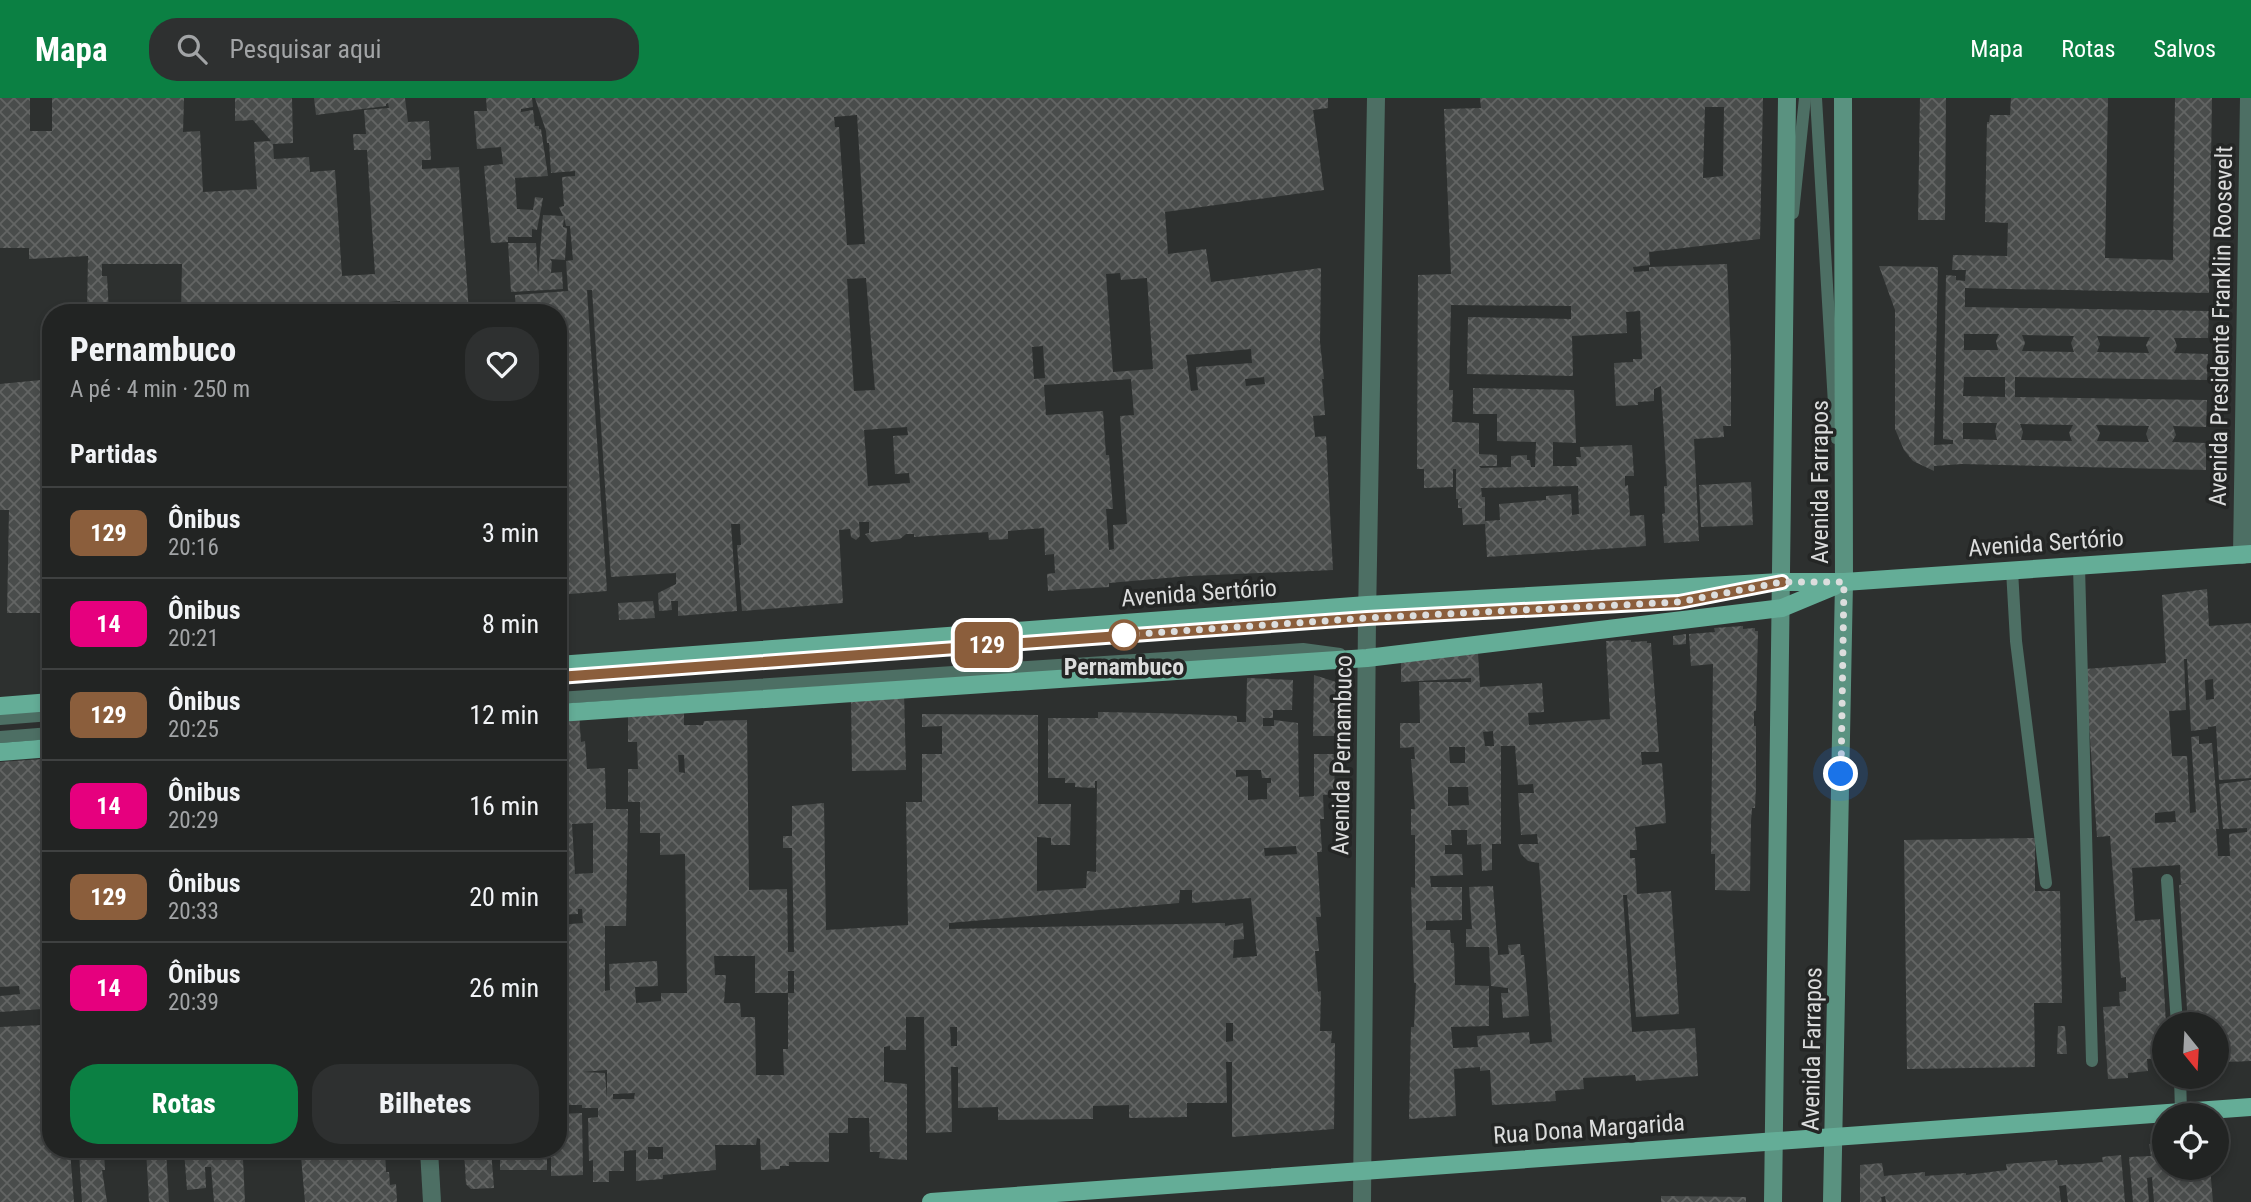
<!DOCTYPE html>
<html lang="pt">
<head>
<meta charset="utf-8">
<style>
	:root { --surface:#222423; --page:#2e3030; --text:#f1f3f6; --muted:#a2a4a6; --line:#3f4141; --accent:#0b8043 }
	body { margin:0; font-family:"Roboto Condensed",sans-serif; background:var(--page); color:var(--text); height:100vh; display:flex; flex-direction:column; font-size:26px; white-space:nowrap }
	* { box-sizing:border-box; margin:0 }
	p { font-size:23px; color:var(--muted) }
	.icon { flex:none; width:38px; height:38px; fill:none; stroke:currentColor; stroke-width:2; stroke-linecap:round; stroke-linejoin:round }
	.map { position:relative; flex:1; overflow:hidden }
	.details { position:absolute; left:42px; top:206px; width:525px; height:854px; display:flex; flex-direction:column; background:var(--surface); border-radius:28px; box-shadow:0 4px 10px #0003,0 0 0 2px var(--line) }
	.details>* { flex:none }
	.badge { padding:0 14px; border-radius:10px; font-size:24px; line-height:46px }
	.needle { width:46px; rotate:162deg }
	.fabs { position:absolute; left:2152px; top:914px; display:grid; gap:14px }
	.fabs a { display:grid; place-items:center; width:77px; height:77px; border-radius:50%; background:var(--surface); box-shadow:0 4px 10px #0003,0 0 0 2px var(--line); font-size:35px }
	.you { position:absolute; width:35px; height:35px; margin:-18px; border:5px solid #fff; border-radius:50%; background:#1a73e8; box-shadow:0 0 0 10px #1a73e833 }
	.map>.badge { position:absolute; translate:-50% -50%; box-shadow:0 0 0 4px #fff }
	h2 { padding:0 28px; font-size:26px; line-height:63px }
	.round { display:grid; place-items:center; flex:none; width:74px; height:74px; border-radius:28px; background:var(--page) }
	.summary { display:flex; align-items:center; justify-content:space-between; height:119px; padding:0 28px }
	h1 { font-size:33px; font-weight:800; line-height:52px }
	.cta { display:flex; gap:14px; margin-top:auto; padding:14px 28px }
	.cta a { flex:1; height:80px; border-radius:28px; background:var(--accent); color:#fff; font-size:28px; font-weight:800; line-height:80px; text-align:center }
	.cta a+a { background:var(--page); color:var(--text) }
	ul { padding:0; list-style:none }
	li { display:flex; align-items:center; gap:21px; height:91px; padding:0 28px; border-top:2px solid var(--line) }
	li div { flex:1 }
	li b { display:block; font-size:26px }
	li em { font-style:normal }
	li .badge { min-width:77px; font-weight:700; text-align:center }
	header { display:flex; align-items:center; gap:42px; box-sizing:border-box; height:98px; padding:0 35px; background:var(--accent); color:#fff }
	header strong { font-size:33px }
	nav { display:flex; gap:38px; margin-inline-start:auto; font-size:24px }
	.search { width:490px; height:63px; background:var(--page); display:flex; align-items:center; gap:18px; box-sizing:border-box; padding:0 24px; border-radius:28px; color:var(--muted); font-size:26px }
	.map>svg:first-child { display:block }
	.building { fill:url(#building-cross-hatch); fill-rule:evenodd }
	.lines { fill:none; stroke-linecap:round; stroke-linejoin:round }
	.service { stroke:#4d6f64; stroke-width:12 }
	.minor { stroke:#4d6f64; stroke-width:18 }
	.tertiary { stroke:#4d6f64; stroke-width:18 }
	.secondary { stroke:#5a9280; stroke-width:18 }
	.primary { stroke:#64ad97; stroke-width:18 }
	.line-casing { stroke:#fff; stroke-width:16 }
	.line { stroke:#8b5e3c; stroke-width:10 }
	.walk { stroke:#dcdddd; stroke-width:7; stroke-dasharray:0 12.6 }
	.stop-dot { fill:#fff; stroke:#8b5e3c; stroke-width:3.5 }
	.labels { text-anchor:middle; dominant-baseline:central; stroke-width:7; stroke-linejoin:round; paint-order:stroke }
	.street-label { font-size:24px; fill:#dcdddd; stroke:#242625 }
	.stop-label { font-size:24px; font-weight:bold; fill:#dcdddd; stroke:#242625 }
</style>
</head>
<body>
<header>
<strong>Mapa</strong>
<div class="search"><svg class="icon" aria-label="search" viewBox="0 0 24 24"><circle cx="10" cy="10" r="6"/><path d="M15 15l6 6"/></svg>Pesquisar aqui</div>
<nav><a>Mapa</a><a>Rotas</a><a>Salvos</a></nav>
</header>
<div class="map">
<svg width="2251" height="1104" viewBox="0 0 2251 1104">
	<defs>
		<pattern id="building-cross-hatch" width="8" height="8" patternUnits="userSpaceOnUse" patternTransform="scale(1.75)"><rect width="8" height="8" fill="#494c4b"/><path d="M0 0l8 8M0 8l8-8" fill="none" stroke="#636564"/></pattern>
	</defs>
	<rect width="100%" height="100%" fill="#2d302f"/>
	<!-- building -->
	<g class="building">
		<path d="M0,0H30V33H52V0H184L183,34L200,33L203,94L257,91L254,44L271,43L253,22L235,23V0H292L293,45L273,46L274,61L309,59L310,74L335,72L342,178L375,176L367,52H354L353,36H366L364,12L389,10L388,5L386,6V8L316,17L314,0H405L408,24L429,23L431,62H422V71L459,69L469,215H421L420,212L401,213L400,203L377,205L378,215H181L182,166H102V178H107L109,215H87L88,158L29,161V150H0Z"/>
		<path d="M486,0H532L533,9L521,11V14L533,12L535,28H539V31H541L548,78L515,80L517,111L533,112L535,99L543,100L537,132L532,131V139H508V144L491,145L484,68L503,66L501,49L477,51L474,13H487Z"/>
		<path d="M535,0H1328V10L1313,12L1324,92L1165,114L1168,156L1206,151L1211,184L1321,170L1320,244L1324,281H1322L1325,317L1313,318L1315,339L1326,338L1333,472L1189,478L1109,485V489L1048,493L1047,476L1055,475L1054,456L1045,457L1044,430L1008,433V441L989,442L988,434L914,439V436H906L900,441L871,444L865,436L869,435V424H859L860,438L856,442L851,439L850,431L839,432L843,505L742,513L737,447H741L740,426H731L737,513L678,518V503H671L672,512L659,513L658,495L676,486V475L611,479L592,192H587L607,493L558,497V215H516L515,197L568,193L566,163L573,162L570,128H566L564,119L563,129L567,130L565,162L550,161L552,164L551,175L562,174L563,191L511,194L508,145H536L538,179L543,117L563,118L559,109L564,108L562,79L575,78V73L551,75L549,45H547L546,33ZM857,17L865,146L847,147L839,29H835L834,19ZM1120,175L1121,182L1147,180L1153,271L1113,274L1106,176ZM866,180L875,292L854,293L847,181ZM1043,248L1045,280L1034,281L1032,249ZM1251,251L1252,265L1196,269L1198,292L1191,293L1186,257ZM1264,279L1265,286L1246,288L1245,281ZM1131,281L1134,317L1120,318L1127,426L1113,427L1114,451L1109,452L1106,411H1113L1109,357H1106L1103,313L1046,317L1044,287ZM907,329L908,337L893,338L895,376L909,375L910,385L868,388L864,332Z"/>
		<path d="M1480,0H1763L1760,141L1649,154L1650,167L1633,169L1634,174L1649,173V169L1727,166L1731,257V328H1723L1724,339L1694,341L1699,443L1664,445L1662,416L1665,415L1664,388H1667L1661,288L1654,291V303L1638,304V307L1616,308L1614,265L1633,264V261H1642L1640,213L1626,214L1627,235L1572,238L1573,278L1467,276L1468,219L1571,221V208L1451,207L1449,292H1453L1452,324L1479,325V356L1497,357V368H1479L1481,370L1511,369V358L1527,357V362H1530L1531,369H1535L1536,344L1497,343V316H1473V290L1574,292L1576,345L1553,344V368H1577L1576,359H1581L1580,349L1632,347L1634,378H1625V388L1628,387L1630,418L1644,417L1646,448L1487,459L1485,426L1463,427L1462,410H1458V401H1456V371H1453V389L1424,390V371H1417L1418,177L1451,176L1444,11L1481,10ZM1705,9H1724L1723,78L1703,80ZM1578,388L1579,416L1572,417L1571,396L1546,398V402L1499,406L1500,422L1485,423V399H1482L1481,390Z"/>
		<path d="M1920,0H1946L1945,122H1918Z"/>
		<path d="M2011,0H2108L2105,160L2173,162L2175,0H2212L2209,195L1965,190V209L2209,213L2208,240H2174L2177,248L2174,255L2208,256L2207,282L2015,279V299L2207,302L2206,329L2173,328L2176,337L2172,344L2206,345V372L1962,366L1934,368V373L1913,363L1904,352L1895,331V212L1879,168L1938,169L1934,347L1953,346V342L1943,341L1946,177L1956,178V182L1965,183L1966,172H1952L1953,157L2007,158L2008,125L1985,124L1987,24H1989L1990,17H2010ZM1964,236H1999L1996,243L1998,252H1964ZM2022,237L2074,238L2071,245L2074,254L2022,253L2025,245ZM2097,238L2150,239L2146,247L2149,255L2097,254L2100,246ZM1964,279H2005V299L1963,298ZM1963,325H1997L1995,333L1997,342L1963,341ZM2020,326L2073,327L2069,335L2072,343L2021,342L2023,334ZM2096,327L2149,328L2146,336L2149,344L2097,343L2100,335Z"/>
		<path d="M51,281V515H7L9,412H0V286Z"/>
		<path d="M1751,384L1753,427L1701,429L1699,387Z"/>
		<path d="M2207,491L2209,528L2251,525V680L2219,682L2216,628L2208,629V631L2191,633L2187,561H2184L2186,612L2169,613L2172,658H2187L2190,715L2196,714L2191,639L2199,638V646L2212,645L2219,731H2216L2218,758H2230L2229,736L2247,734V730L2223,731L2219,686L2251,682V963L2227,964L2226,960H2217V926H2188L2179,787L2189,785L2181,786L2180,767L2132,770L2135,823L2160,821L2166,926H2165V960L2147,961L2148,973L2128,975V980L2108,981L2103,909L2120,908L2119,894L2126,893V879L2121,880L2110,738L2097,739L2085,571L2166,565L2162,497ZM2213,581L2214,601L2206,602L2205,582ZM2175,713L2176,724L2155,725V715Z"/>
		<path d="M653,503L655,520L619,522L618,505Z"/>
		<path d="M1743,528V531L1755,530V533H1758L1756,613H1754V628H1756V688L1755,710H1752L1751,723L1750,793L1715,792V756H1711L1713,566L1691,568L1689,536L1715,534L1714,530Z"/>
		<path d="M1686,536V546L1673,547V538Z"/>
		<path d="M1631,542V544L1647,543V545H1651L1659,654H1641L1642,667L1662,665L1666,725L1635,729L1637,752H1630V760H1635L1637,796L1671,793L1679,916L1636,919L1627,797H1623L1632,934L1695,930L1698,978L1636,983L1635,977L1583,980L1584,991L1555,993L1556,1003L1492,1007L1490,972L1480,973V969L1454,971L1456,1018L1409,1021L1411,929H1414L1416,885H1414L1411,789L1415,790V737H1411V711H1415L1411,661H1415L1414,649L1400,650V625H1420L1419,584H1471V580L1401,584V564L1478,555L1480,589L1542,585L1544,614L1528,615L1529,627L1610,621L1606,543ZM1493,633L1494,648H1485L1483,634ZM1501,648H1515L1518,687L1533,686L1534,695H1518L1521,737L1537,736L1538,746H1518L1521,756L1528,763L1539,765L1552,944L1530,946L1529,934L1504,936L1477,938L1478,949L1453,950L1451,929L1489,928V888L1455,887L1454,845H1451L1450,832H1426V823L1462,822V789H1431L1430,778L1463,777L1462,756H1445V747H1452L1451,732H1467V747L1481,746L1482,773L1492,772V746H1501ZM1449,649H1465V665H1450ZM1448,689H1468L1469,707L1448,708Z"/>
		<path d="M1314,577L1336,584L1335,638H1313Z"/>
		<path d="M1247,580L1293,582L1292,612H1273V620H1263V628H1274V622L1298,625L1299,699L1314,698V656H1335L1334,696L1323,697L1324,721H1320L1322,754H1317L1321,819H1316L1319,853H1315L1318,894L1321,893L1320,933H1332L1331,945H1335L1334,1031L1232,1039V964H1226L1227,1005H1187V1019L1129,1020V1007L1093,1008V1021L998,1022V1009L958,1010V969H951L952,1034L926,1035L924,919H906V952H890V948L884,949V984L907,986V1062L879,1060L880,1054H870L869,1020H848V1035H829V1064H789V1068H780V1071L761,1072L760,1041L757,1040L756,1047H715L716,1072L663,1077V1081L636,1083V1052L624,1053V1073H609V1084H593V1062L589,1063L588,1020L598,1019V1010H582V1007H558V827L583,825L582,811H578V816L558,817V618L579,616L581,644L585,643L587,671L605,670L606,711H628L626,828H605V893L610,892L609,866L657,863L658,888L635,889L636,905L661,903V895H687L685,756L660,757V735H640V704H628V671H638L637,644H628V613L684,609V627H703L704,623L747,622L749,792L787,791L788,854H794L792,750H783V738H792V708L824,705L826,832L908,827L906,704H922V656H942V628L922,629V616L1038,617V706H1071L1070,747H1051V740L1037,739V793L1086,790L1087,773L1096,774L1097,683H1095V690L1075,689V685H1065V680H1048V620H1098V614L1155,615L1237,618V624H1246ZM678,657H684L685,675L679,674ZM1236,672H1261L1262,680H1271V685H1267V701L1248,702V678L1236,679ZM593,725V775L575,776L572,726ZM1296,748L1297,756L1265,758L1264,750ZM1180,792H1192V805L1251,800L1257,858L1233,860L1234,842L1244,841L1243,825L1225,828V825L949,831V825L1179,805ZM714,858H755V895H788V951H783L784,977H756L755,919H741L740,905H724L726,877H715ZM788,873H794V895H788ZM1226,925H1233V943L1226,944ZM950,929H957V948H951ZM607,972V1001L605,975L582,974ZM635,995L634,1001H613V996ZM648,1049H663V1061H648Z"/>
		<path d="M904,594L906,672L852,673L851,598Z"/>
		<path d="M43,661L44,678L51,677V747H49L51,763V1052H70L74,1104H0V929L43,927L42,911L0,914V898L20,896L19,888L0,889V664Z"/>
		<path d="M2035,740V793H2060L2062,905H2034L2035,969L1907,971L1904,742Z"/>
		<path d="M1493,788L1498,857L1509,856L1508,847L1520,846L1521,857H1524L1529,918L1503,920L1501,895H1508V890L1491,888L1489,849H1466V831H1472L1469,789Z"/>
		<path d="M2058,928H2065L2067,956H2057Z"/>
		<path d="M582,1015L583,1077L551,1078V1052H558V1016Z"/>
		<path d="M2165,1045V1069H2210L2213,1104H2154L2152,1079L2147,1080L2149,1104H2133L2129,1059L2151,1058L2149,1046Z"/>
		<path d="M146,1052L166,1053L169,1104H149Z"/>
		<path d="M184,1052H249L250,1061H243L245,1104H214L211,1069H205L206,1090L187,1092Z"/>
		<path d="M343,1052H385L386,1074H389L390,1087L396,1086L397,1104H305L301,1058L343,1056Z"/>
		<path d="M464,1052H491L494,1090L471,1091L466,1086Z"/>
		<rect x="500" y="1052" width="47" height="20"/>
		<path d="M104,1053L105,1072H102L107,1104H82L79,1055Z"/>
		<path d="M2121,1057L2125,1104H2068L2066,1087L2059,1088L2061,1104H1886L1885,1098L1881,1099L1882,1104H1860V1067L1882,1065L1884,1078L1925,1074V1078L1966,1075V1077L2007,1072L2006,1066L2057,1062L2058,1067L2081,1066L2103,1064L2102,1059Z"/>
		<path d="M1661,1098L1746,1099V1104H1661Z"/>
	</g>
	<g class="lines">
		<!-- service -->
		<g class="service">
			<path d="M1816,0L1836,340"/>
			<path d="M1793,115L1805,0"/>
			<path d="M2079,468L2092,963"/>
			<path d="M2012,472L2016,543L2046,785"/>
			<path d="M558,579L1367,520L1679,504L1733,493"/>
			<path d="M558,600L1303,551L1340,556"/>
			<path d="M0,621L51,617"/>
			<path d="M0,639L51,635"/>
			<path d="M2167,782L2177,926"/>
			<path d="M2180,978L2181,1014"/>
		</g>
		<!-- minor -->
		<path class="minor" d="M429,1052L432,1104"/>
		<!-- tertiary -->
		<g class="tertiary">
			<path d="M2242,457L2249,0"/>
			<path d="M1362,1104L1367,520L1376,0"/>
		</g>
		<!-- secondary -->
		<g class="secondary">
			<path d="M1773,1104L1787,0"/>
			<path d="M1832,1104L1844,484L1843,0"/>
		</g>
		<!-- primary -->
		<g class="primary">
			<path d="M558,567L1367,507L1782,484H1844L2251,456"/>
			<path d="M0,608L51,604"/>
			<path d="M558,615L1367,560L1782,510L1835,488"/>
			<path d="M0,654L51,650"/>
			<path d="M931,1104L2251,1009"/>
		</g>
	</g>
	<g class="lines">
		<!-- line casing -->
		<g class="line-casing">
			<path id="line" d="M558,579L1367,520L1679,504L1782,484"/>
		</g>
		<!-- line -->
		<use href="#line" class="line"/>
		<!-- walk -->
		<path class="walk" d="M1124,537L1367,520L1679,504L1782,484H1844L1841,676"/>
	</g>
	<!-- markers -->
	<circle class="stop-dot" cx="1124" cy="537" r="14"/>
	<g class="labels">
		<!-- street labels -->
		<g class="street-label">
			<text transform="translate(2221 228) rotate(-89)">Avenida Presidente Franklin Roosevelt</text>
			<text transform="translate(1820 384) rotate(-90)">Avenida Farrapos</text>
			<text transform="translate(2046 445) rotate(-4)">Avenida Sertório</text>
			<text transform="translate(1199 495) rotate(-4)">Avenida Sertório</text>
			<text transform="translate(1342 657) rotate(-89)">Avenida Pernambuco</text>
			<text transform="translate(1812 951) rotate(-89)">Avenida Farrapos</text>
			<text transform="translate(1589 1031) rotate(-4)">Rua Dona Margarida</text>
		</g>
		<!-- stop labels -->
		<g class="stop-label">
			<text x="1124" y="569">Pernambuco</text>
		</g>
	</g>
</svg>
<div class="fabs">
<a><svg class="needle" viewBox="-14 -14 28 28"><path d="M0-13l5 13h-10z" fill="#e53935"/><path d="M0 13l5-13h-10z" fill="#a2a4a6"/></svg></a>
<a><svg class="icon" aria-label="locate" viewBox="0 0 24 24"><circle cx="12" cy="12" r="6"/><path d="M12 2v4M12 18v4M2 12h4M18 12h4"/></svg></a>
</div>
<div class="you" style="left:1841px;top:676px"></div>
<b class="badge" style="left:987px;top:547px;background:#8b5e3c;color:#fff">129</b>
<section class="details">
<div class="summary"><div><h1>Pernambuco</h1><p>A pé · 4 min · 250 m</p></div><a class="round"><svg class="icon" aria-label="heart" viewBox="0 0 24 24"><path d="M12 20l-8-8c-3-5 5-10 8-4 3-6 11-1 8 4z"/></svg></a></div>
<h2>Partidas</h2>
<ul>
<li><span class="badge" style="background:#8b5e3c;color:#fff">129</span><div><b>Ônibus</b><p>20:16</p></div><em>3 min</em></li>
<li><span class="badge" style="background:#e6007e;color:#fff">14</span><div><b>Ônibus</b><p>20:21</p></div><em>8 min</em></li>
<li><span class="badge" style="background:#8b5e3c;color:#fff">129</span><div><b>Ônibus</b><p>20:25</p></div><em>12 min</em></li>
<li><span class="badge" style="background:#e6007e;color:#fff">14</span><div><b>Ônibus</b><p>20:29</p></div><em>16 min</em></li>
<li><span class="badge" style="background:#8b5e3c;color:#fff">129</span><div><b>Ônibus</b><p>20:33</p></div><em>20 min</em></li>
<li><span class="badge" style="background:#e6007e;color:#fff">14</span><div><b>Ônibus</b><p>20:39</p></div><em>26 min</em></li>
</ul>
<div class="cta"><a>Rotas</a><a>Bilhetes</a></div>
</section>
</div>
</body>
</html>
